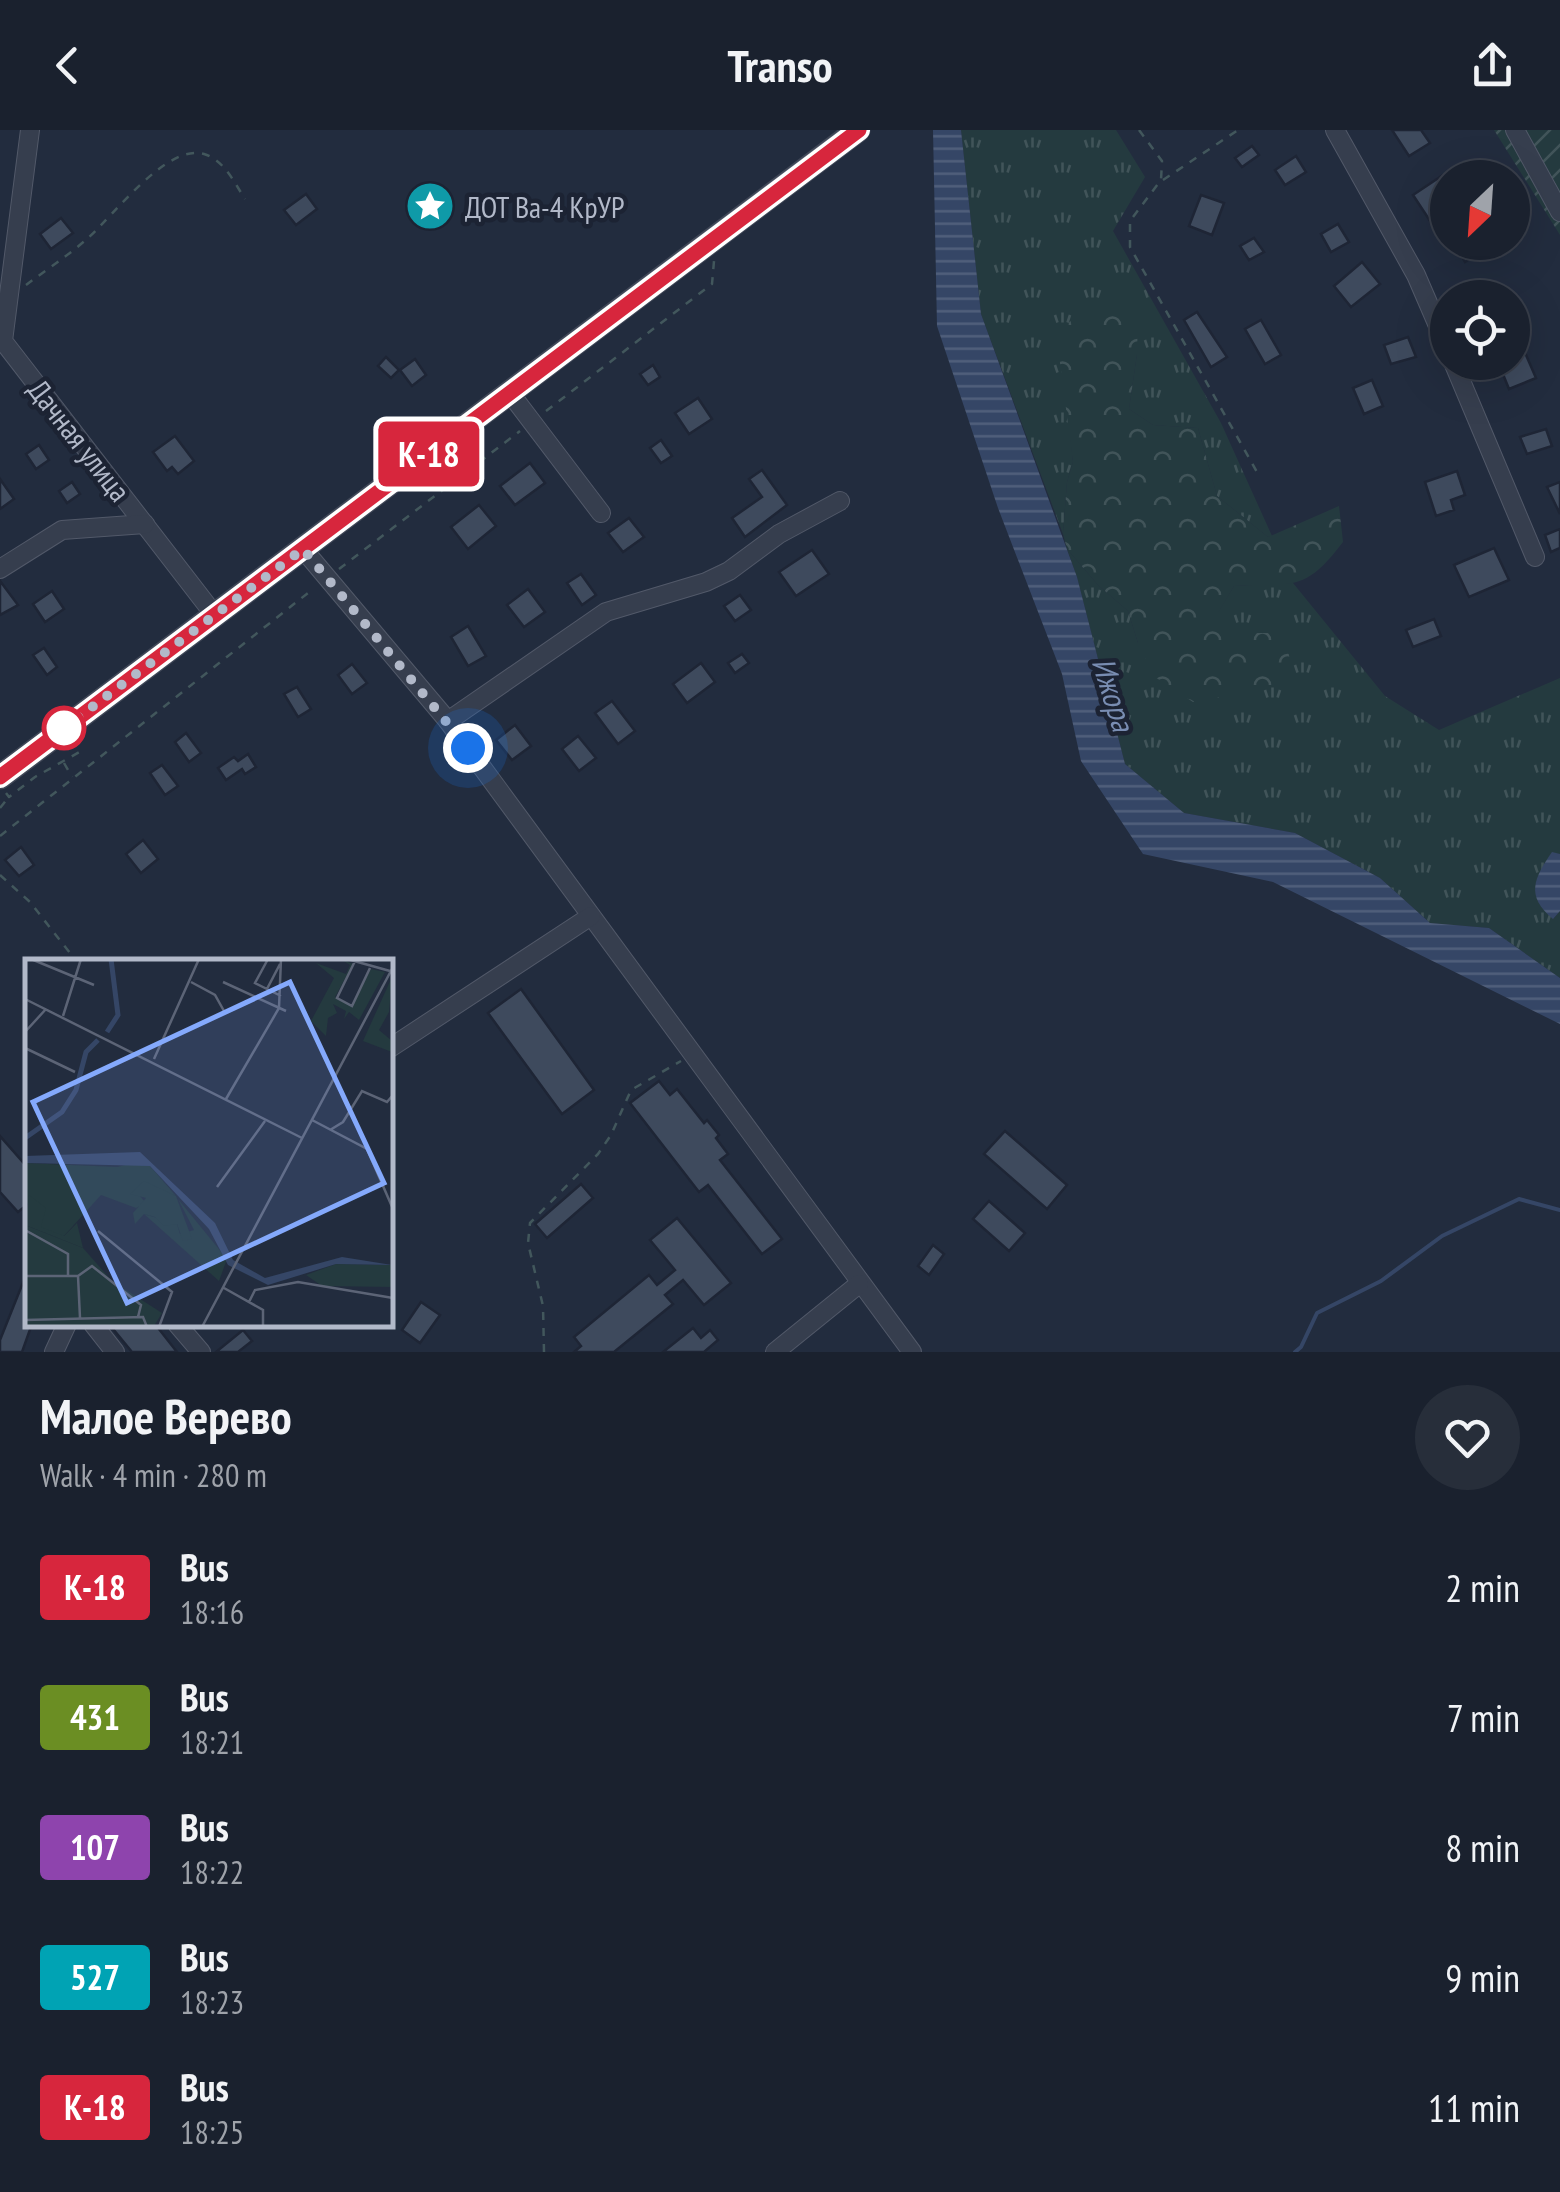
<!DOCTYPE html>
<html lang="en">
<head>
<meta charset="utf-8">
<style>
	:root { --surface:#1a212e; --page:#272e3a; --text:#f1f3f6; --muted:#9fa3aa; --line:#383e4a }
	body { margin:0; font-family:"PT Sans Narrow",sans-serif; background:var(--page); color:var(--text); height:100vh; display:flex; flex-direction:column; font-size:38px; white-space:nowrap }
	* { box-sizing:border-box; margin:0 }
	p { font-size:32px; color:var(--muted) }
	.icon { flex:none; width:55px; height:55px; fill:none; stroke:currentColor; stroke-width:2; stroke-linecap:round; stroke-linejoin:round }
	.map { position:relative; height:1222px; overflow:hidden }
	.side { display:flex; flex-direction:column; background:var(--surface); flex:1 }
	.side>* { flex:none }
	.badge { padding:0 20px; border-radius:8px; font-size:35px; line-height:65px }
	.needle { width:65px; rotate:205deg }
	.fabs { position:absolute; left:1430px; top:30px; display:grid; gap:20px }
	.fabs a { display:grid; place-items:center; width:100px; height:100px; border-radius:50%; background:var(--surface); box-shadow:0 10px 40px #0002,0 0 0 2px var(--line); font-size:50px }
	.you { position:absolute; width:50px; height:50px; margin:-25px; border:8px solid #fff; border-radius:50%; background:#1a73e8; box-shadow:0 0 0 15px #1a73e833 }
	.map>.badge { position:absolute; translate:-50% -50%; box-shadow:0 0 0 5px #fff }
	.round { display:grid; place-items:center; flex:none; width:105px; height:105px; border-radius:52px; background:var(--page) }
	.headline { display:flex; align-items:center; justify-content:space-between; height:170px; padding:0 40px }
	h1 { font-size:48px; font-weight:800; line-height:75px }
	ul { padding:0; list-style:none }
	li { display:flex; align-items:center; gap:30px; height:130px; padding:0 40px }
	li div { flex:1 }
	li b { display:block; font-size:38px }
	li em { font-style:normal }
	li .badge { min-width:110px; font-weight:700; text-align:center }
	header { display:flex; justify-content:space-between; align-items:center; height:130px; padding:0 40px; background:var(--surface); font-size:45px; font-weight:800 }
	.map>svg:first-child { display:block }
	.grass { fill:url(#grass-tufts) }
	.forest { fill:url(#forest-crowns) }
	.garden { fill:url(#garden-furrows) }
	.water { fill:url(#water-rules) }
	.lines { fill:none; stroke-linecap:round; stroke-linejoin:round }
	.stream { stroke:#354666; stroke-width:4 }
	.building { fill:#3e4a5d; stroke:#1e2535; stroke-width:2.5 }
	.minor-casing { stroke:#525969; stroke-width:20 }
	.major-casing { stroke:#404757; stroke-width:25 }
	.path { stroke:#42575c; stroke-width:2.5; stroke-dasharray:8 8; stroke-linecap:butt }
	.minor { stroke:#363e4e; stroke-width:18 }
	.major { stroke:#545d6e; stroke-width:22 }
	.line-casing { stroke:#fff; stroke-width:22 }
	.line { stroke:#d7263d; stroke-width:15 }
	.walk { stroke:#b2b9c9; stroke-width:10; stroke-dasharray:0 18 }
	.stop-dot { fill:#fff; stroke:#d7263d; stroke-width:5 }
	.labels { text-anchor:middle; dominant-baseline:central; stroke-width:9; stroke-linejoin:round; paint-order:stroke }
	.poi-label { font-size:30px; fill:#b2b9c9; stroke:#1c2333; text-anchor:start }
	.street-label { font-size:30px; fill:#b2b9c9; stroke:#1c2333 }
	.water-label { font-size:32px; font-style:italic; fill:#798db2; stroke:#1c2333 }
	.inset-river { fill:none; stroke:#354666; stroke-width:5 }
	.inset-road { fill:none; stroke:#5c6476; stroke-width:2.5 }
	.view { fill:#84a9fc; fill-opacity:0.15; stroke:#84a9fc; stroke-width:5 }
	.inset-edge { fill:none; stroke:#b2b9c9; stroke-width:5 }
</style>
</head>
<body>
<header><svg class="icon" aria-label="back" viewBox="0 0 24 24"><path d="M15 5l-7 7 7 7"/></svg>Transo<svg class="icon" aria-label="share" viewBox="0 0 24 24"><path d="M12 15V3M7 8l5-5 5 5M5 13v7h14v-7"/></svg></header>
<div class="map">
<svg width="1560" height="1222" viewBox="0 0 1560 1222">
	<defs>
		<pattern id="grass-tufts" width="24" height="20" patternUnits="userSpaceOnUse" patternTransform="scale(2.5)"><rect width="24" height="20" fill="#243a3f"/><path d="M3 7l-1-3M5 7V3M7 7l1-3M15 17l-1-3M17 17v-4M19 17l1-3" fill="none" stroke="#415459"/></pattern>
		<pattern id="forest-crowns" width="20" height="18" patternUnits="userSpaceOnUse" patternTransform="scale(2.5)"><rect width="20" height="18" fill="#243a3f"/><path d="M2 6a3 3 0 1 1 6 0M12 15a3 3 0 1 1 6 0" fill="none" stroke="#415459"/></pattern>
		<pattern id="garden-furrows" width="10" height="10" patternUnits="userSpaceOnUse" patternTransform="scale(2.5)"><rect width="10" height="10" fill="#243a3f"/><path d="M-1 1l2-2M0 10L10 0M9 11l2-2" fill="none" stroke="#415459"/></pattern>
		<pattern id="water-rules" width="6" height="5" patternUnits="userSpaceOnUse" patternTransform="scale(2.5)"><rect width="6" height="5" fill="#354666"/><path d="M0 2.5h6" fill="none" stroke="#505f7b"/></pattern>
	</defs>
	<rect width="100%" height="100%" fill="#222c3e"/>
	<!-- grass -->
	<g class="grass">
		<path d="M961,0H1116L1145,47L1113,101L1221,293L1272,406L1268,407L1217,366L1198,298L1153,295L1129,279L1137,224L1067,274L1073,332L1067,352L1063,404L981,184Z"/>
		<path d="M1067,419L1098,455L1128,481L1138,513L1247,504L1217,484L1234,456L1293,453L1385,566L1439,600L1560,548V724L1552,723L1554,788L1560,781V848L1489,798L1430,793L1380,748L1295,703L1184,683L1125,634L1077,447Z"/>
	</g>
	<!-- forest -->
	<path class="forest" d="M1084,171L1138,184L1137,224L1129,279L1153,295L1198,298L1217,366L1268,407L1339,376L1343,412C1304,463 1294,453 1234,456L1218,483L1247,503H1284L1292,539L1267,559L1193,572L1155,547L1138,513L1128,481L1098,455L1067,419L1063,404L1067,352L1073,332L1057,210Z"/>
	<!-- garden -->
	<path class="garden" d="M1494,0H1560V105Z"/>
	<!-- water -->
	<g class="water">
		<path d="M933,0H961L981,184L1077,447L1125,634L1184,683L1295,703L1380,748L1430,793L1489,798L1560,848V894L1273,752L1143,724L1081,631L1062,544L998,378L937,196Z"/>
		<path d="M1552,722L1560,724V781L1553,789C1525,766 1534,748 1552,722Z"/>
	</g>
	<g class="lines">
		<!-- stream -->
		<path class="stream" d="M1295,1222L1301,1217L1317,1183L1381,1151L1442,1106L1519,1069L1560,1080"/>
	</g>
	<!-- building -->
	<g class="building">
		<path d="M1392,0H1421L1430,13L1409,26Z"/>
		<path d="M1252,16L1259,25L1242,37L1235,28Z"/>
		<path d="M1296,26L1306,42L1285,55L1275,40Z"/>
		<path d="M1443,45L1448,52V97L1438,103L1413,65Z"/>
		<path d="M306,64L317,79L296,95L284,80Z"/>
		<path d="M1201,65L1224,73L1212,105L1189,96Z"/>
		<path d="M61,88L73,103L51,119L40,104Z"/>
		<path d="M1338,94L1349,112L1331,122L1321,104Z"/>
		<path d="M1254,108L1264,122L1249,130L1240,116Z"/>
		<path d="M1454,112H1497L1465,132Z"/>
		<path d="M1362,132L1380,154L1351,177L1334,156Z"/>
		<path d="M1197,182L1227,227L1211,237L1184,190Z"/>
		<path d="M1261,190L1281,225L1265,234L1245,199Z"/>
		<path d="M1408,207L1416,227L1391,234L1384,215Z"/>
		<path d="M1523,218L1536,248L1509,259L1498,232H1512V222Z"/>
		<path d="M386,227L399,240L391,248L378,236Z"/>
		<path d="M415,229L426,245L412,256L400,240Z"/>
		<path d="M653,235L660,247L648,255L640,244Z"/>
		<path d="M1372,250L1383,276L1364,284L1353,258Z"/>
		<path d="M698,268L712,289L689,304L675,283Z"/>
		<path d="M1546,299L1552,316L1527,324L1520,307Z"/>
		<path d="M175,306L194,331L178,344L172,337L167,341L153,322Z"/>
		<path d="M661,310L672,326L661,333L650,318Z"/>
		<path d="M39,315L49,330L36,339L26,324Z"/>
		<path d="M530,333L545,353L515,375L500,356Z"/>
		<path d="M762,340L787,375L745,407L732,388L762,367L749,349Z"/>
		<path d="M1457,341L1465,365L1451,370L1454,380L1436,386L1425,352Z"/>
		<path d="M0,349L14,369L0,379Z"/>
		<path d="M72,352L80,364L67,373L59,361Z"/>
		<path d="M1560,352V384L1547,357Z"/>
		<path d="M479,375L496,396L468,419L451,397Z"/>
		<path d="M629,388L644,407L623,422L608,403Z"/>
		<path d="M1560,399V418L1551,422L1545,405Z"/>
		<path d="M1494,418L1509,450L1469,467L1454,435Z"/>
		<path d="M812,420L829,444L796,466L779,442Z"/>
		<path d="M581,444L596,465L582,475L567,453Z"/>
		<path d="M0,451L18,475L0,485Z"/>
		<path d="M528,459L545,482L524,497L507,475Z"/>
		<path d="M52,461L64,479L45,492L33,474Z"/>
		<path d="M740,465L751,480L735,491L724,476Z"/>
		<path d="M1434,489L1441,506L1413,517L1406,500Z"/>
		<path d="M468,496L486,526L468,536L451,507Z"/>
		<path d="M44,518L57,537L47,545L33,525Z"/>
		<path d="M742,524L749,533L735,543L728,533Z"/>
		<path d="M701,533L715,552L687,573L673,554Z"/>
		<path d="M352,534L367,553L352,564L338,545Z"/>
		<path d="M297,557L311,579L298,587L284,564Z"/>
		<path d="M612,571L635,601L618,614L595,583Z"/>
		<path d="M515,595L531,616L512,630L496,610Z"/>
		<path d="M186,603L201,623L189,632L175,612Z"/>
		<path d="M578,606L596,628L579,641L562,619Z"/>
		<path d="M248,624L256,637L245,644L242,639L226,650L218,638L234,627L238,631Z"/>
		<path d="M162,635L178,656L165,665L150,643Z"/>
		<path d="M143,710L158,729L141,743L126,724Z"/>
		<path d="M21,717L34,735L19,746L5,730Z"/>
		<path d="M521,859L594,960L562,984L488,883Z"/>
		<path d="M659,951L670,965L677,959L704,993L707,990L719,1005L716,1008L728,1024L720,1030L782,1109L762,1124L708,1055L699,1062L630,973Z"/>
		<path d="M1005,1001L1067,1055L1047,1079L984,1024Z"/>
		<path d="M0,1006L28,1038V1074L18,1082L0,1062Z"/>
		<path d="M581,1054L593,1068L547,1108L535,1094Z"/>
		<path d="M989,1071L1025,1103L1009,1121L973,1089Z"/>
		<path d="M677,1088L731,1153L704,1175L683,1150L665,1165L673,1174L614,1222H574L581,1216L574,1207L649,1145L657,1155L675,1140L650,1110Z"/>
		<path d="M933,1115L944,1124L929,1145L918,1136Z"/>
		<path d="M28,1140V1194H32L22,1222H0V1210Z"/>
		<path d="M421,1172L440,1185L420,1213L402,1200Z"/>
		<path d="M109,1194H155L177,1222H132Z"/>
		<path d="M693,1198L701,1208L710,1200L718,1210L704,1222H663Z"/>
		<path d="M243,1200L252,1211L238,1222H216Z"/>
	</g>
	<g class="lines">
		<!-- minor casing -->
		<g class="minor-casing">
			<g id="minor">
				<path d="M30,0L3,211L213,483"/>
				<path d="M1335,0L1416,145L1448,219"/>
				<path d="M1515,0L1560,82"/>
				<path d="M1453,232L1535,427"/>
				<path d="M510,263L601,383"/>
				<path d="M303,419L448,591L912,1222"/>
				<path d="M0,439L62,400L145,394"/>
				<path d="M448,591L606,482L706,452L729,441L779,404L840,371"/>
				<path d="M390,918L591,786"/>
				<path d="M93,1194L115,1222"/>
				<path d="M177,1194L201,1222"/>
				<path d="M54,1222L67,1194"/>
				<path d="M775,1222L859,1154"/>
			</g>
		</g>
		<!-- major casing -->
		<g class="major-casing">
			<path id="major" d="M0,647L858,0"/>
		</g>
		<!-- path -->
		<g class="path">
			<path d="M1139,0L1162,31L1161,50L1130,91V117L1257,342"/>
			<path d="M1163,50L1238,0"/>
			<path d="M26,155C46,140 69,125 88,108C114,85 167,13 204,24C224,30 234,52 245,69"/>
			<path d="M546,281L712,154L714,131"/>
			<path d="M339,439L520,301"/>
			<path d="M64,633L72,647"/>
			<path d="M6,663L9,667L35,647L83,620"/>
			<path d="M0,678L8,668"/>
			<path d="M0,706L313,459"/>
			<path d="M0,745L30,772L77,832"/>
			<path d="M544,1222L543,1176L528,1113L530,1093L598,1024L611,1005L631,960L681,931"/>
		</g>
		<!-- minor -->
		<use href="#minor" class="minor"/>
		<!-- major -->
		<use href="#major" class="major"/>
	</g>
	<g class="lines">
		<!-- line casing -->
		<g class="line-casing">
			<path id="line" d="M0,647L859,0"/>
		</g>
		<!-- line -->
		<use href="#line" class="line"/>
		<!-- walk -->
		<path class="walk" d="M64,598L303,419L468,618"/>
	</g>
	<!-- icons -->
	<defs>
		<g id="sight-disc" transform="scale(2.5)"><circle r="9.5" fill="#0f9aa8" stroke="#1c2333"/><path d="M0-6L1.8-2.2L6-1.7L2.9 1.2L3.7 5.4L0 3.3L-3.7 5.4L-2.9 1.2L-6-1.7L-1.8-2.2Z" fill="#fff"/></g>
	</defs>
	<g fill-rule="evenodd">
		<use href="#sight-disc" x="430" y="76"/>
	</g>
	<!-- markers -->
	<circle class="stop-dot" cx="64" cy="598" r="20"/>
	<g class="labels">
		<!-- poi labels -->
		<g class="poi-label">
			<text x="465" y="76">ДОТ Ва-4 КрУР</text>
		</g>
		<!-- street labels -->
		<g class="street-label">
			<text transform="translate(80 310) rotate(52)">Дачная улица</text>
		</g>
		<!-- water labels -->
		<g class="water-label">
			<text transform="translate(1114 564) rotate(73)">Ижора</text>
		</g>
	</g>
	<!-- overview -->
	<g transform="translate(25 829)">
		<rect width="368" height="368" fill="#222c3e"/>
		<path d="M316,0L328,5L310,38L327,47L346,10L360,13L334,61L324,53L319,60L321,52L308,45L312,54L303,59L301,77L286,62L309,19L291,4L321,15L325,6ZM112,203L125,207L151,237L137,232L115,237L121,244L111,249L76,236L38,278L16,269L0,240V204L92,208ZM153,240L202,300L194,322L119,255L152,265L155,275L169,271Z" fill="#243a3f"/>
		<path d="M367,18L364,53L354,71L367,82V93L338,82ZM119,222L151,237L167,280L158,282L152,265L139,267L130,258L119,255L110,265L108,254L121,239L105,235ZM4,236L21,249L16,268L39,277L52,264L58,289L0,266ZM311,305L367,306V328L297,327L281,316Z" fill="#243a3f"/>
		<path d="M0,266L58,289L87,322L137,354L129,367L0,368Z" fill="#243a3f"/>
		<path d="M115,193L190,264L208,301L240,319L317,298L367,306L311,305L243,326L203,306L184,270L125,207L0,204V197Z" fill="#354666"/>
		<path class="inset-river" d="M82,73L93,56L86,0M0,179L37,153L51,131L61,93L73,81"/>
		<path class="inset-road" d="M6,0L69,26M322,0L365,12M331,0L312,39L327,47L345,9M255,5L242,30L256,37M166,23L190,36L199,52M198,23L261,52M242,30L230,24L243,0M0,40L277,179M38,57L56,0M0,73L21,50M0,89L50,113M129,100L174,0M201,140L254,49L256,0M287,161L342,190L368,250M305,171L318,163L337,132L362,143L368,136M192,228L240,162M0,271L43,295V316M73,272L147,333L134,368M0,317H53L67,307L116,346L113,358M53,317L55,359M199,329L238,351V368M224,343L230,331L273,323L368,339M0,361L118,358L122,368M177,368L368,8"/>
		<path class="view" d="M265,23L359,224L102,344L8,143Z"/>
		<rect width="368" height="368" class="inset-edge"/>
	</g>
</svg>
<div class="fabs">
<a><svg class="needle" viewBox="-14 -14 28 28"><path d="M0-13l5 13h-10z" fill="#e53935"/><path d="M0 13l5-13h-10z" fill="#9fa3aa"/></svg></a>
<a><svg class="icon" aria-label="locate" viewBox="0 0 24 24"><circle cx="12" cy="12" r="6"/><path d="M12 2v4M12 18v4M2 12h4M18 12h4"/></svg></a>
</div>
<div class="you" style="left:468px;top:618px"></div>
<b class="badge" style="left:429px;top:324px;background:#d7263d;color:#fff">К-18</b>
</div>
<section class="side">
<div class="headline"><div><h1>Малое Верево</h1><p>Walk · 4 min · 280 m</p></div><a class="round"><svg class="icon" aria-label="heart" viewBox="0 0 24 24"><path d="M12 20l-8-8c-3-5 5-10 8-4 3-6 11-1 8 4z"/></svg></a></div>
<ul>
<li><span class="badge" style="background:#d7263d;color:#fff">К-18</span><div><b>Bus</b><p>18:16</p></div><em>2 min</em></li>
<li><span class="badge" style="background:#6b8e23;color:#fff">431</span><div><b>Bus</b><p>18:21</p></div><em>7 min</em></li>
<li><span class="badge" style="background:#8e44ad;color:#fff">107</span><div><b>Bus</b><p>18:22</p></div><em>8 min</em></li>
<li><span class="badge" style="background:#00a3b4;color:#fff">527</span><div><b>Bus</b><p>18:23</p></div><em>9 min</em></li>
<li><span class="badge" style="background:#d7263d;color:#fff">К-18</span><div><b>Bus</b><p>18:25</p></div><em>11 min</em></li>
</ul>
</section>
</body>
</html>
